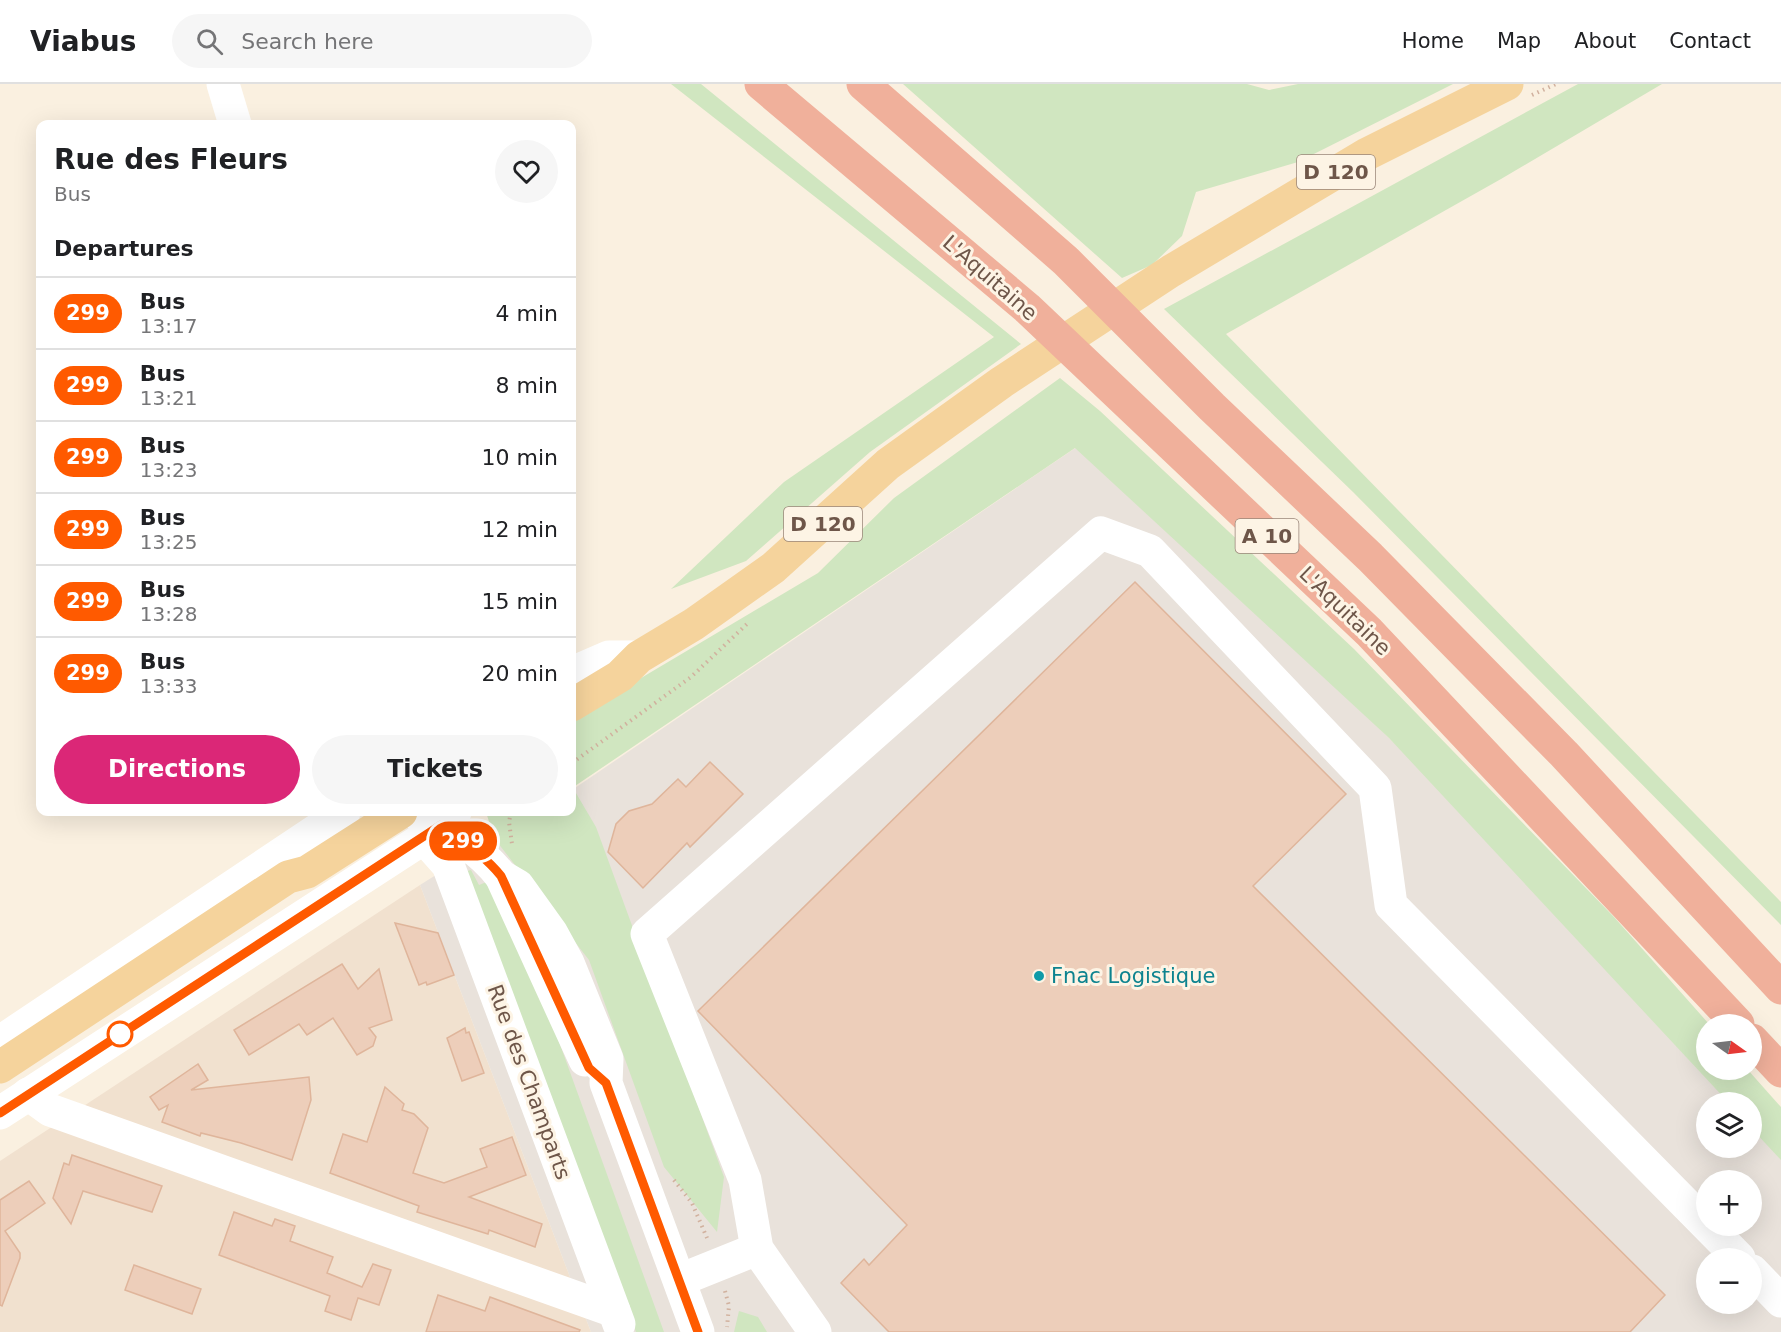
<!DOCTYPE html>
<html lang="en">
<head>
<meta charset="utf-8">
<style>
	:root { --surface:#fff; --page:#f6f6f6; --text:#202124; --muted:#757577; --line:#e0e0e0; --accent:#db2777 }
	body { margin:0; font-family:"DejaVu Sans",sans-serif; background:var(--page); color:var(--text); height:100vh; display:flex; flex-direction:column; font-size:22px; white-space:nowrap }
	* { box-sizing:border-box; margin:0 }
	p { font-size:20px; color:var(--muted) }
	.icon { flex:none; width:33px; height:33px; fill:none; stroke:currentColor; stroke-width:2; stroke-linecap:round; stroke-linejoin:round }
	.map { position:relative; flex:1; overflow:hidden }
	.panel { position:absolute; left:36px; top:36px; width:540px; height:696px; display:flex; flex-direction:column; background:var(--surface); border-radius:12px; box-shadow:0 6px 24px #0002 }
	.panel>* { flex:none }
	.badge { padding:0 12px; border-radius:20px; font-size:21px; line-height:39px }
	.needle { width:39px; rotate:104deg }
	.tools { position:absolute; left:1696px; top:930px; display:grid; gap:12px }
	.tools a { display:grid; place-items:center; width:66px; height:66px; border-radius:50%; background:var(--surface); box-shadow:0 6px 24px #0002; font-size:30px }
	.map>.badge { position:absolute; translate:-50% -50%; box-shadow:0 0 0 3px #fff }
	h2 { padding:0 18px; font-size:22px; line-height:54px }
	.round { display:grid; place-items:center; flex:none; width:63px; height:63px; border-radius:32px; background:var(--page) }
	.head { display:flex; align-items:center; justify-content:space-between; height:102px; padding:0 18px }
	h1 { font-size:28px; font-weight:700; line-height:45px }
	.primary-button { display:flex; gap:12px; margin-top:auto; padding:12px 18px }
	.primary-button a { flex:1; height:69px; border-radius:36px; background:var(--accent); color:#fff; font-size:24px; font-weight:700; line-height:69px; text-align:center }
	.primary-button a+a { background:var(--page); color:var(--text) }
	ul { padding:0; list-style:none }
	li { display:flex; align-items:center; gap:18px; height:72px; padding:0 18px; border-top:2px solid var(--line) }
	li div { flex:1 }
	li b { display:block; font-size:22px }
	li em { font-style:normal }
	li .badge { min-width:66px; font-weight:700; text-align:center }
	header { display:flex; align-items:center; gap:36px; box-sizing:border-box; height:84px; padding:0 30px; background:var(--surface); border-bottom:2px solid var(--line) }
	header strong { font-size:28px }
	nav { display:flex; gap:33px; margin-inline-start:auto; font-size:21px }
	.search { width:420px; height:54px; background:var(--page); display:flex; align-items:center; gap:15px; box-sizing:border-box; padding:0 21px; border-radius:33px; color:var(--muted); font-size:22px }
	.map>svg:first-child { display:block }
	.residential { fill:#f1e1cf }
	.industrial { fill:#e9e2db; fill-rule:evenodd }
	.green { fill:#d0e6c0 }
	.building { fill:#edceba; stroke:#dfb59b; stroke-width:1.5 }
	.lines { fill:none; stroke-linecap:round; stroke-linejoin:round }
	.path { stroke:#d1b19e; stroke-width:4; stroke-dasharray:1.5 4.5; stroke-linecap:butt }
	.minor { stroke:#fff; stroke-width:33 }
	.major { stroke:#f5d39c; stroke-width:33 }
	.highway { stroke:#f0b09b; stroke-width:33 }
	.line-casing { stroke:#fff; stroke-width:14 }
	.line { stroke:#ff5a00; stroke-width:9 }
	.culture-dot { fill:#0f9aa8; stroke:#fdf4e5; stroke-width:2 }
	.stop-dot { fill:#fff; stroke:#ff5a00; stroke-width:3 }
	.labels { text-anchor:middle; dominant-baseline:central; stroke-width:6; stroke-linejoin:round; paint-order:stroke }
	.shield { fill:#fdf4e5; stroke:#998578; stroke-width:1.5 }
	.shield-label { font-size:20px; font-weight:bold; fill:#6e5649 }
	.street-label { font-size:21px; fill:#6e5649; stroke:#fdf4e5 }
	.culture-label { font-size:21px; fill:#0d838f; stroke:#fdf4e5; text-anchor:start }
</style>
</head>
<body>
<header>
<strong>Viabus</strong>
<div class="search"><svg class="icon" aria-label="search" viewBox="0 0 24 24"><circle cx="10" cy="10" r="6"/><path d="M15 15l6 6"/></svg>Search here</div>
<nav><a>Home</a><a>Map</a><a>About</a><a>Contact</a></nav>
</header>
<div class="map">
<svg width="1781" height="1248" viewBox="0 0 1781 1248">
	<rect width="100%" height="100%" fill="#faf0e0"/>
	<!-- residential -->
	<path class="residential" d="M420,801L591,1248H0V1077Z"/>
	<!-- industrial -->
	<path class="industrial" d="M1096,350L1165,439L1635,890L1707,986L1742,1018H1707V1064H1752V1031L1781,1066V1248H591L420,801L536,728H572V706ZM1707,1096H1752V1142H1707ZM1707,1174H1752V1220H1707Z"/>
	<!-- green -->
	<g class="green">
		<path d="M671,0H701L1021,260L870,368L746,477L671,505L784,398L994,253Z"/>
		<path d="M903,0H1247L1269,6L1298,0H1453L1298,78L1196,108L1182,152L1152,181L1122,194Z"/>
		<path d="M1578,0H1662L1501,95L1226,250L1781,818V841L1353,408L1164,225Z"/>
		<path d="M1060,294L1100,327L1354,565L1614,833L1709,940L1707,986H1748L1781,1023V1076L1752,1045V1018H1728L1389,654L1075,364L572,704V635L818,489L894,414Z"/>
		<path d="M573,704L596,743L724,1093L717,1148L664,1083L589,876L494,754L486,728H572Z"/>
		<path d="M471,786L479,801L489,797L519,847L664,1248H636L473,805L467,787Z"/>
		<path d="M739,1227L758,1233L767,1248H734Z"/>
	</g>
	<!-- building -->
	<g class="building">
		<path d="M1135,498L1346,710L1253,802L1665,1211L1630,1248H889L841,1199L864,1175L869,1181L907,1141L698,927Z"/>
		<path d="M710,678L743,710L690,763L687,759L643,804L608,768L616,740L629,727L652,720L678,695L686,703Z"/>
		<path d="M395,839L438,849L454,891L427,901L426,898L419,901Z"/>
		<path d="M342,880L358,905L379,885L392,936L369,944L376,953L373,962L357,971L333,934L307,951L299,940L249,971L234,946Z"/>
		<path d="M465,944L466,949L469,948L484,989L462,997L447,954Z"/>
		<path d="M198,980L208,996L191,1006L309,993L311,1016L292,1076L241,1059L201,1049L200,1052L162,1038L168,1021L159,1026L150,1013Z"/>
		<path d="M385,1003L404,1020L402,1026L414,1030L428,1044L413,1089L444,1099L487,1083L480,1065L512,1053L526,1091L469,1113L542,1140L535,1163L489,1146L488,1150L417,1128L419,1122L330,1089L343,1050L367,1058Z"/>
		<path d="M72,1071L162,1102L152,1128L83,1107L71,1140L53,1114L64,1079L69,1081Z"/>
		<path d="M29,1097L45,1119L5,1147L20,1169V1174L2,1222L0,1221V1116Z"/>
		<path d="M234,1128L272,1142L275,1135L295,1142L290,1157L333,1173L327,1189L362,1203L373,1180L391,1186L379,1221L358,1214L351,1236L325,1227L330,1212L219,1171Z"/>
		<path d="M134,1181L201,1205L192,1230L125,1206Z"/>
		<path d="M438,1211L485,1227L490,1213L580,1246L579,1248H426Z"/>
	</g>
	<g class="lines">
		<!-- path -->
		<g class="path">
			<path d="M1532,11L1556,0"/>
			<path d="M572,679L691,593L747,540"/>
			<path d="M511,728L509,738L512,760"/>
			<path d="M674,1096L692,1119L707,1154"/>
			<path d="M725,1207L729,1222L727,1243"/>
		</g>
		<!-- minor -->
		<g class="minor">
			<path d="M223,0L235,40"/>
			<path d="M572,589L609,573H639"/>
			<path d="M422,735C450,744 483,769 501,792L585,976"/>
			<path d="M424,754L448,781L619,1240"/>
			<path d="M501,792L518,802L551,848L568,879L607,975L606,999L698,1248"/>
			<path d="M0,958L344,728"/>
			<path d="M28,1010L50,1026L614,1227"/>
			<path d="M0,1029L424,754L455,728"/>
			<path d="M1752,1187L1781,1217"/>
			<path d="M680,1196L757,1165"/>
			<path d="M815,1248L757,1165L745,1096L647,850L1101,449L1150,467L1375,704L1391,821L1739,1174"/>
		</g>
		<!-- major -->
		<g class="major">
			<path d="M572,621L620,592L639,573L694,540L773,484L888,380L1002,298L1171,187L1367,70L1507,0"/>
			<path d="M0,983L288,793L307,788L401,728"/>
		</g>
		<!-- highway -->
		<g class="highway">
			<path d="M761,0L1027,224L1369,548L1738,940"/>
			<path d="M863,0L1066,177L1212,323L1370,473L1564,670L1781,904"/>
			<path d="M1752,956L1781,987"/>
		</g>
	</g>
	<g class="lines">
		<!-- line casing -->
		<g class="line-casing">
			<path id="line" d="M0,1029L441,741C462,757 485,772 501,792L589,984L606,999L698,1248"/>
		</g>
		<!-- line -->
		<use href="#line" class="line"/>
	</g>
	<!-- markers -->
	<circle class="culture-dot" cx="1039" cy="892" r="6"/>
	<circle class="stop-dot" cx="120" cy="950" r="12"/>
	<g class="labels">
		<!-- shield labels -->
		<g class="shield">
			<rect x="1297" y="71" width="78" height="34" rx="4.5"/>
			<rect x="784" y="423" width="78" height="34" rx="4.5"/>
			<rect x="1235.5" y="435" width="63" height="34" rx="4.5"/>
		</g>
		<g class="shield-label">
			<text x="1336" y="88">D 120</text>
			<text x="823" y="440">D 120</text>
			<text x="1267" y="452">A 10</text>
		</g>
		<!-- street labels -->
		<g class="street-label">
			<text transform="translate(990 194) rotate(41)">L'Aquitaine</text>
			<text transform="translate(1345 527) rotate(44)">L'Aquitaine</text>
			<text transform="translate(529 998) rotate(70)">Rue des Champarts</text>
		</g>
		<!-- culture labels -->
		<g class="culture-label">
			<text x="1051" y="892">Fnac Logistique</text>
		</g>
	</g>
</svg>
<div class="tools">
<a><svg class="needle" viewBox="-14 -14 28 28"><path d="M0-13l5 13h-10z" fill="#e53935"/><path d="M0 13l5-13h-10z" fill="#757577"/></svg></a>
<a><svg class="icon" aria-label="layers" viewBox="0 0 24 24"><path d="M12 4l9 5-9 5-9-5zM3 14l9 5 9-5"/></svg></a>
<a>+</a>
<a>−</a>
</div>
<b class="badge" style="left:463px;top:757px;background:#ff5a00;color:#fff">299</b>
<section class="panel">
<div class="head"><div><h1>Rue des Fleurs</h1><p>Bus</p></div><a class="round"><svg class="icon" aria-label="heart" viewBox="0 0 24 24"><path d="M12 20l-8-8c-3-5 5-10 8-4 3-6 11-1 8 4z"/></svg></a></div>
<h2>Departures</h2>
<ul>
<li><span class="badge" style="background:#ff5a00;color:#fff">299</span><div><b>Bus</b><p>13:17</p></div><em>4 min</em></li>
<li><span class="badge" style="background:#ff5a00;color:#fff">299</span><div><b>Bus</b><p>13:21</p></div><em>8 min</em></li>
<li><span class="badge" style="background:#ff5a00;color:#fff">299</span><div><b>Bus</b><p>13:23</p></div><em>10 min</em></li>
<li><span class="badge" style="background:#ff5a00;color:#fff">299</span><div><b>Bus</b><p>13:25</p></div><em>12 min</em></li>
<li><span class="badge" style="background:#ff5a00;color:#fff">299</span><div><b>Bus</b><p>13:28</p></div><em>15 min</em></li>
<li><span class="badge" style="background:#ff5a00;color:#fff">299</span><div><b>Bus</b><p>13:33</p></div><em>20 min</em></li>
</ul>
<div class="primary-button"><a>Directions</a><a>Tickets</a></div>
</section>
</div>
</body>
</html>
